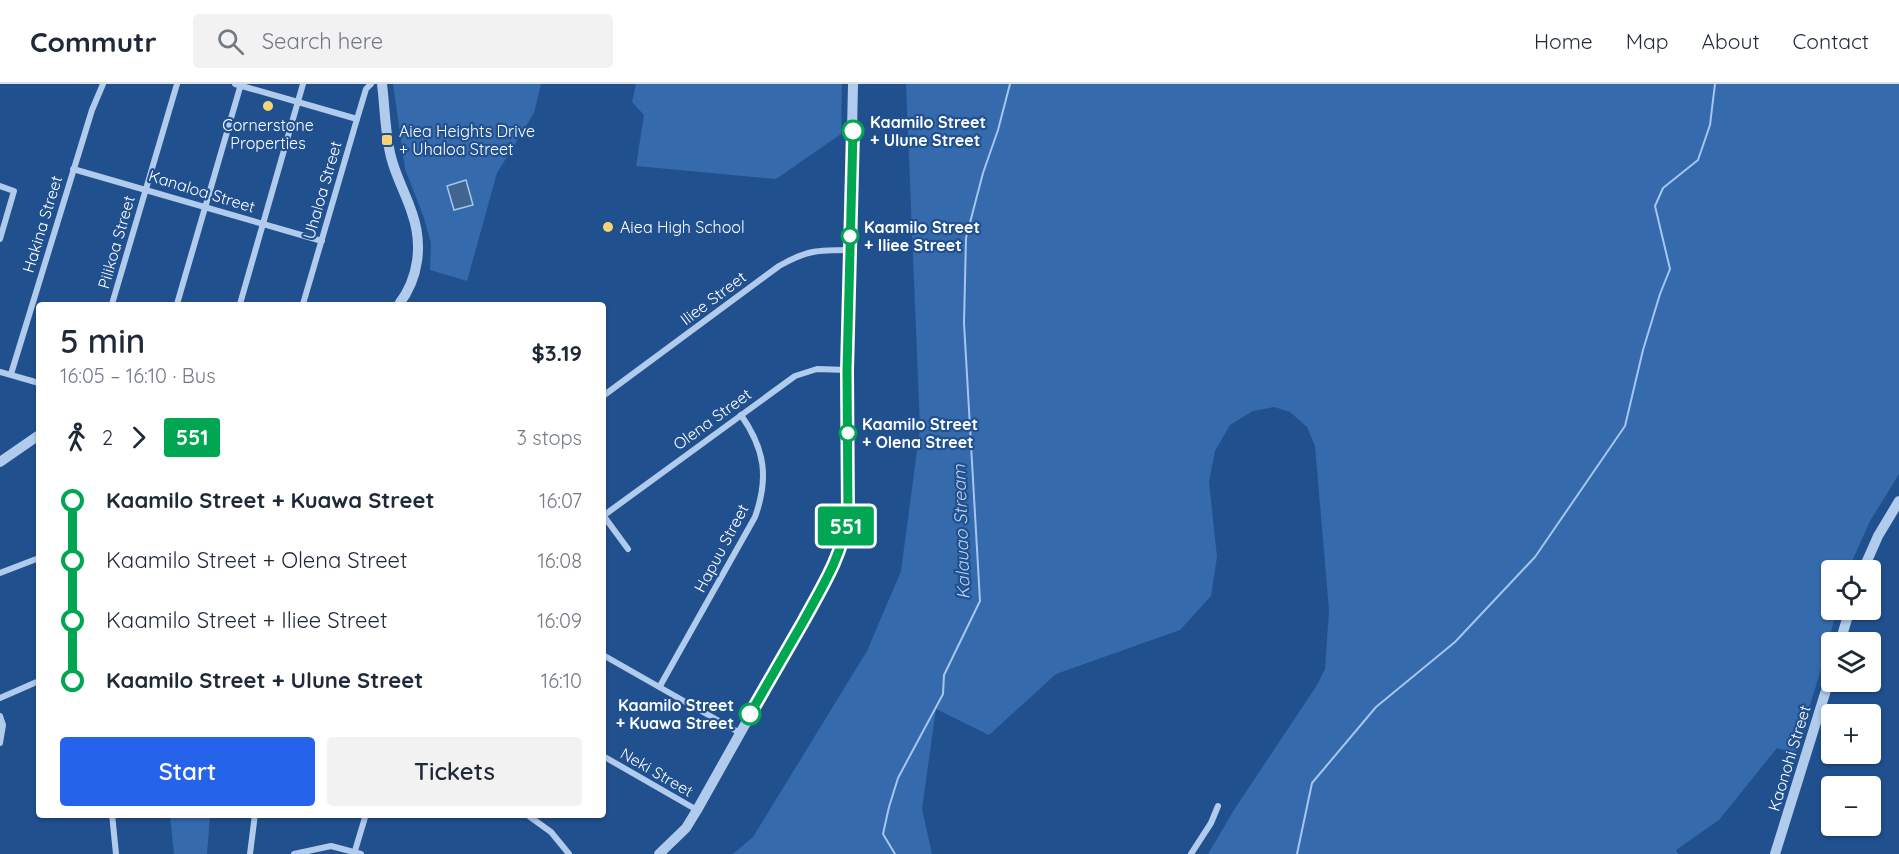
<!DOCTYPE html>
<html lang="en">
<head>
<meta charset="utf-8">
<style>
	:root { --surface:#fff; --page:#f2f2f3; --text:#1f2937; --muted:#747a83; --line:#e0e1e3; --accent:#2563eb }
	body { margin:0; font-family:Quicksand,sans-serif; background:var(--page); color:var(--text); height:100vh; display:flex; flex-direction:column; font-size:22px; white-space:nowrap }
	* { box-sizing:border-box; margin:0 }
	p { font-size:20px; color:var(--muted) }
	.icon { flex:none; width:33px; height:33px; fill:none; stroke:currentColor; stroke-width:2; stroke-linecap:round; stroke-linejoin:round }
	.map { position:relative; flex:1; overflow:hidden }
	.panel { position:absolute; left:36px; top:218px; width:570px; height:516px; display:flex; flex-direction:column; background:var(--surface); border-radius:6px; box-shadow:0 2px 4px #0004 }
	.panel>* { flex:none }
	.badge { padding:0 12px; border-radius:4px; font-size:21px; line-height:39px }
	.buttons { position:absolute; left:1821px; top:476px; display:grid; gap:12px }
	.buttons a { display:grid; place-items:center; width:60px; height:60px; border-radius:6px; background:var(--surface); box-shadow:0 2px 4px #0004; font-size:30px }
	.map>.badge { position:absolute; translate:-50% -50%; box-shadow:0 0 0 3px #fff }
	.legs { display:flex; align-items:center; gap:9px; height:66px; padding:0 24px; font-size:20px }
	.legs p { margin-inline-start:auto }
	.summary { display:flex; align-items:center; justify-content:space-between; height:102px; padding:0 24px }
	h1 { font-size:33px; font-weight:600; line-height:45px }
	.action { display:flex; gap:12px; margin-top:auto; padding:12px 24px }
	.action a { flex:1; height:69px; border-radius:6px; background:var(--accent); color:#fff; font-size:24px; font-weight:600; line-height:69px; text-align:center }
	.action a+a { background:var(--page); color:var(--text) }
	ul { padding:0 24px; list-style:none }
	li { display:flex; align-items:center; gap:21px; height:60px; font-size:22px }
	li i { display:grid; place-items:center; width:9px; height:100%; margin:0 8px; background:currentColor }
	li i::after { content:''; width:15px; height:15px; margin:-8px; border:4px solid; border-radius:50%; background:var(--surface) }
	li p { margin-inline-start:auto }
	li:first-child i { background:linear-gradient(#0000 50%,currentColor 0) }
	li:last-child i { background:linear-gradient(currentColor 50%,#0000 0) }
	header { display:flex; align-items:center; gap:36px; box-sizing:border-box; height:84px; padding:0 30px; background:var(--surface); border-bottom:2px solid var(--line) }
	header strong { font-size:28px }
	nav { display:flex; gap:33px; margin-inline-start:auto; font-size:21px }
	.search { width:420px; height:54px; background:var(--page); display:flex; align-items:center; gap:15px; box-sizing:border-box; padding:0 21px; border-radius:6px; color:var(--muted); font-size:22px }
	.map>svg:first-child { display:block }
	.green { fill:#356aad }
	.water { fill:#426491; stroke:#a5c6ee; stroke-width:1.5 }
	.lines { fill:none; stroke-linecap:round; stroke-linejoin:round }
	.stream { stroke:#a5c6ee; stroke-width:2 }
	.minor { stroke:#b1cbec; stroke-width:6 }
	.tertiary { stroke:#b1cbec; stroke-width:10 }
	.line-1-casing { stroke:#fff; stroke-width:14 }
	.line-1 { stroke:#00a651; stroke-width:9 }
	.poi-dot { fill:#f9d373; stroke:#21508f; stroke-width:2 }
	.stop-1-dot { fill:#fff; stroke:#00a651; stroke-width:3 }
	.labels { text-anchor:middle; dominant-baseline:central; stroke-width:4.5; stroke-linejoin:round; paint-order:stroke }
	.stop-label { font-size:16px; font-weight:bold; fill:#fff; stroke:#21508f; text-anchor:start }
	.poi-label { font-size:16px; fill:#fff; stroke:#21508f; text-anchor:start }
	.street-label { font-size:16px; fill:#fff; stroke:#21508f }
	.water-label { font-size:18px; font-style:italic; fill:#bdd5f3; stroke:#21508f }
</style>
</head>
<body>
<header>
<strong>Commutr</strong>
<div class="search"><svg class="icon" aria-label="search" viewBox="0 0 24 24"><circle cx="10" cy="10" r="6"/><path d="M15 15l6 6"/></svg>Search here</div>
<nav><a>Home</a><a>Map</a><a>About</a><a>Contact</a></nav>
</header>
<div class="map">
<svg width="1899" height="770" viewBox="0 0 1899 770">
	<rect width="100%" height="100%" fill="#21508f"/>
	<!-- green -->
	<g class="green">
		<path d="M393,0H541L534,29L497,89L467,197L430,186L431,159L423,131L405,85Z"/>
		<path d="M636,0H842L841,50L776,95L636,82L644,31L632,18Z"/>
		<path d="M906,0H1899V390L1870,437L1848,486H1832V525H1837L1823,579L1795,670L1777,664L1719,736L1676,766L1678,770H1208L1234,726L1317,601L1325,585L1329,526L1315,362L1307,343L1290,328L1274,323L1253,327L1230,341L1215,367L1209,398L1217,473L1211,512L1180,546L1056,590L989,651L936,625L922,725L932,770H733L753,753L867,567L901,487L920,344Z"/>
		<path d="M170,731H210L207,770H174Z"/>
	</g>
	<!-- water -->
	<path class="water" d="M466,96L473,121L454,126L447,102Z"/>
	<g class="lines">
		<!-- stream -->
		<g class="stream">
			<path d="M895,770L883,750L889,723L898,694L943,610L944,591L980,517L964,239L966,154L983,89L998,46L1010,0"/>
			<path d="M1297,770L1312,699L1376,623L1455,558L1535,473L1625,342L1643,266L1660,210L1670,185L1655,122L1663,104L1698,76L1710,41L1715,0"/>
		</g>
		<!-- minor -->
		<g class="minor">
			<path d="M235,0L357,35"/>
			<path d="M73,85L322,157"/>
			<path d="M0,102L14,107L0,155"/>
			<path d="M112,220L177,0"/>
			<path d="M177,220L241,0"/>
			<path d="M240,220L303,0"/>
			<path d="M303,220L357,35L366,5L371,0"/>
			<path d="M0,288L39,299"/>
			<path d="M11,290L92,26L103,0"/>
			<path d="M603,312L779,182C807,166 818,166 850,166"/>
			<path d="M603,431L628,465"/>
			<path d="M603,432L795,292L817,285L847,286"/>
			<path d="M0,489L39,474"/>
			<path d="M603,571L740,649"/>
			<path d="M660,602L755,433C769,394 765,365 741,331"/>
			<path d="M0,614L39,597"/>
			<path d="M0,632L3,641L0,659"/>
			<path d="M603,672L697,726"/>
			<path d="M112,730L116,770"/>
			<path d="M526,730L551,748L569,770"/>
			<path d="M250,770L255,730"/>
			<path d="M294,770L331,762L361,770"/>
			<path d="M354,770L366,730"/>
			<path d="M1191,770L1211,739L1218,722"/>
		</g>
		<!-- tertiary -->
		<g class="tertiary">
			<path d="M382,0C385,24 385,50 391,73C396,93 406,110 412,129C423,160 419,194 399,220"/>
			<path d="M0,378L39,351"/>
			<path d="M1863,486L1878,452L1899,417"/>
			<path d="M1840,558L1850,525"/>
			<path d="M659,770L686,744L697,726L824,500C835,478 844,458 848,432L847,286L853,0"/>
			<path d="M1775,770L1832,587"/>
		</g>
	</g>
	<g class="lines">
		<!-- line-1 casing -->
		<g class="line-1-casing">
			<path id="line-1" d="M750,630C768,599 785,569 803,538C822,503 842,472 848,432L847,286L853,47"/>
		</g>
		<!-- line-1 -->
		<use href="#line-1" class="line-1"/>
	</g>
	<!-- markers -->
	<g class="poi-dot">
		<circle cx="268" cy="22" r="6"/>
		<rect x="381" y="50" width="12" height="12" rx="3"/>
		<circle cx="608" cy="143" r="6"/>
	</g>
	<g class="stop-1-dot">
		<circle cx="853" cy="47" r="10"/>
		<circle cx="850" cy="152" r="8"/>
		<circle cx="848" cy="349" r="8"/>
		<circle cx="750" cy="630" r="10"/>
	</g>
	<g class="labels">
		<!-- stop labels -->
		<g class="stop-label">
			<text x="870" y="38">Kaamilo Street<tspan x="870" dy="18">+ Ulune Street</tspan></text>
			<text x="864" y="143">Kaamilo Street<tspan x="864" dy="18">+ Iliee Street</tspan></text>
			<text x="862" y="340">Kaamilo Street<tspan x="862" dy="18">+ Olena Street</tspan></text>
			<text x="734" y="621" text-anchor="end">Kaamilo Street<tspan x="734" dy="18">+ Kuawa Street</tspan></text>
		</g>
		<!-- poi labels -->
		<g class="poi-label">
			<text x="268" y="41" text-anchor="middle">Cornerstone<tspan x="268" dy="18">Properties</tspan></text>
			<text x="399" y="47">Aiea Heights Drive<tspan x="399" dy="18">+ Uhaloa Street</tspan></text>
			<text x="620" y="143">Aiea High School</text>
		</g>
		<!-- street labels -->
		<g class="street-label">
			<text transform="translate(322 106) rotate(-74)">Uhaloa Street</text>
			<text transform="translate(202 107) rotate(17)">Kanaloa Street</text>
			<text transform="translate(42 140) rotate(-73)">Hakina Street</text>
			<text transform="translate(116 158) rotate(-74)">Pilikoa Street</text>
			<text transform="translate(713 214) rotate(-37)">Iliee Street</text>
			<text transform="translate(712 335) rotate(-36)">Olena Street</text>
			<text transform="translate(721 464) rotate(-62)">Hapuu Street</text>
			<text transform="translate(1789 674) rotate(-73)">Kaonohi Street</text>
			<text transform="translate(657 688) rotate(30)">Neki Street</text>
		</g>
		<!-- water labels -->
		<g class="water-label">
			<text transform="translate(961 448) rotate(-92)">Kalauao Stream</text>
		</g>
	</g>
</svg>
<div class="buttons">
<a><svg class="icon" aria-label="locate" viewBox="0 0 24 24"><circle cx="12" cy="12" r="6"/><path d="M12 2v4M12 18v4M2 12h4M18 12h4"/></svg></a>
<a><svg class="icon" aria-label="layers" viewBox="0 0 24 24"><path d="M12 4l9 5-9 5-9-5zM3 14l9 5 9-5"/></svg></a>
<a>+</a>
<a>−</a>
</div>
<b class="badge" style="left:846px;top:442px;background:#00a651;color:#fff">551</b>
<section class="panel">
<div class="summary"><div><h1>5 min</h1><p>16:05 – 16:10 · Bus</p></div><b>$3.19</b></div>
<div class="legs"><svg class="icon" aria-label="walk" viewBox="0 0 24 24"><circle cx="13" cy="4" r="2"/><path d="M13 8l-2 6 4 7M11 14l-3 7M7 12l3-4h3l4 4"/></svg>2<svg class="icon" aria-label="forward" viewBox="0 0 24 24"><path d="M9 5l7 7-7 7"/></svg><b class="badge" style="background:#00a651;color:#fff">551</b><p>3 stops</p></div>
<ul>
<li><i style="color:#00a651"></i><b>Kaamilo Street + Kuawa Street</b><p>16:07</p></li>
<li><i style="color:#00a651"></i><span>Kaamilo Street + Olena Street</span><p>16:08</p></li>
<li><i style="color:#00a651"></i><span>Kaamilo Street + Iliee Street</span><p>16:09</p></li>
<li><i style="color:#00a651"></i><b>Kaamilo Street + Ulune Street</b><p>16:10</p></li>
</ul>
<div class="action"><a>Start</a><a>Tickets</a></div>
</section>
</div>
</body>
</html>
